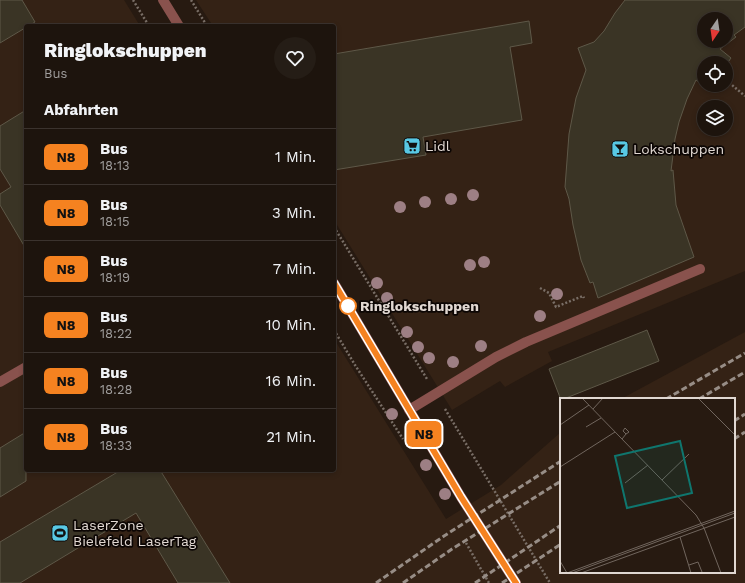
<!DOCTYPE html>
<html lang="de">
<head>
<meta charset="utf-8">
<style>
	:root { --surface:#1d140d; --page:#251d16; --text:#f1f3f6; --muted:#a09e9d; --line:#3b332e }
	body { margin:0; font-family:"Work Sans",sans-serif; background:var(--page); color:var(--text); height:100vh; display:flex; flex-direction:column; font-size:15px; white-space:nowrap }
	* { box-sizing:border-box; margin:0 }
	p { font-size:13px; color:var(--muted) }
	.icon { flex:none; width:22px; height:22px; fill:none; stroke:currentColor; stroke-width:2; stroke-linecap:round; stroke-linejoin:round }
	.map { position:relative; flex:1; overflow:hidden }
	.drawer { position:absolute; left:24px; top:24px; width:312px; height:448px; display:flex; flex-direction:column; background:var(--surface); border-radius:4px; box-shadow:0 2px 6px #0003,0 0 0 1px var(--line) }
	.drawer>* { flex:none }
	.badge { padding:0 8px; border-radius:6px; font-size:14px; line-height:26px }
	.needle { width:26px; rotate:193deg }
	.buttons { position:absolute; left:697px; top:12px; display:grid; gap:8px }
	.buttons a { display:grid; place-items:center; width:36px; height:36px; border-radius:50%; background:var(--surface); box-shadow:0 2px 6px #0003,0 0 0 1px var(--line); font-size:20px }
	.map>.badge { position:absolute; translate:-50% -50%; box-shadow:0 0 0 2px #fff }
	h2 { padding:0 20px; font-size:15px; line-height:36px }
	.round { display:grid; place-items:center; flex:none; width:42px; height:42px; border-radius:21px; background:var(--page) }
	.summary { display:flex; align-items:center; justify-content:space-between; height:68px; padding:0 20px }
	h1 { font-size:19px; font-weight:800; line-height:30px }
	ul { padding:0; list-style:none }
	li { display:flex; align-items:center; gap:12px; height:56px; padding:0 20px; border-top:1px solid var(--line) }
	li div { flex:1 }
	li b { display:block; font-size:15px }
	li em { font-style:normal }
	li .badge { min-width:44px; font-weight:700; text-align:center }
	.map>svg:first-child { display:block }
	.built { fill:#342215; fill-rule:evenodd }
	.building { fill:#3a3425; stroke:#5e5848; fill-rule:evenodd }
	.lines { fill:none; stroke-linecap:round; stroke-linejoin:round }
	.path { stroke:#796e66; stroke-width:2.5; stroke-dasharray:2 2; stroke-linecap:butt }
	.minor { stroke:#89524d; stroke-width:10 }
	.rail { stroke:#978d86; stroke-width:3; stroke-dasharray:6 3; stroke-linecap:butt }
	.tree { fill:#9d7f84 }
	.line-casing { stroke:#fff; stroke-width:9 }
	.line { stroke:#f58220; stroke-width:6 }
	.stop-dot { fill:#fff; stroke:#f58220; stroke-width:2 }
	.labels { text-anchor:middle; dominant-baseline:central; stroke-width:3.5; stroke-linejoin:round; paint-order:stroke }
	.poi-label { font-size:14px; fill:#e1d8d2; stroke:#0c0604; text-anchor:start }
	.stop-label { font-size:14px; font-weight:bold; fill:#e1d8d2; stroke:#0c0604; text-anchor:start }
	.inset-road { fill:none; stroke:#71665e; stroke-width:1 }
	.view { fill:#0f766e; fill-opacity:0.15; stroke:#0f766e; stroke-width:2 }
	.inset-edge { fill:none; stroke:#e1d8d2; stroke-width:2 }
</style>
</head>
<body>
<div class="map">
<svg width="745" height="583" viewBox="0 0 745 583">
	<rect width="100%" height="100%" fill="#271a11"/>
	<!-- built -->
	<g class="built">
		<path d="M0,0H124L140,26H26V470H334V339L446,519L501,485L561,432V572H734V399H621L745,332V583H0Z"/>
		<path d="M196,0H745V271L548,352L552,361L505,387L500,381L452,410L334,220V26H213ZM704,19H726V41H704ZM704,63H726V85H704ZM704,107H726V129H704Z"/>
	</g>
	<!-- building -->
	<g class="building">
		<path d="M0,0H22L35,22L0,43Z"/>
		<path d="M625,0H745V27L734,35L736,37L720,49L731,58L726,65V63H704V85H710L707,88L696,80L687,99L679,122L675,139L671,171L673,170L676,205L694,257L598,298L593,282L590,283L581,260L573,225L569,199L565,187L569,134L576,98L586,70L578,48L594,42L604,31L615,13ZM704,19H726V41H704Z"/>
		<path d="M529,21L532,43L510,47L522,120L423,137L426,155L334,170V54Z"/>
		<path d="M26,110V249L0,205V194L11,187L0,169V126Z"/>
		<path d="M647,330L659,361L561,400L549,369Z"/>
		<path d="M26,432V481L0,497V448Z"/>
		<path d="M121,470H160L230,583H178L136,513L20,583H0V542Z"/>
	</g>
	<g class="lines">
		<!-- path -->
		<g class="path">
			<path d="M133,0L149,26"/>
			<path d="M191,0L207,26"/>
			<path d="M726,80L745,96"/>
			<path d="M334,227L427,379"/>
			<path d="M540,288L549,293L556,307L583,296L584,298"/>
			<path d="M334,330L355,365L403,439"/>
			<path d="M445,409L550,583"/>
			<path d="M466,543L489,583"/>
		</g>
		<!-- minor -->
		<g class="minor">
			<path d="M163,0L179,26"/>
			<path d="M334,283L461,497L516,583"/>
			<path d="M0,382L26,367"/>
			<path d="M409,410L496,357L526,342L700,269"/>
		</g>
		<!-- rail -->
		<g class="rail">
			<path d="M666,399L745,353"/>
			<path d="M699,399L745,372"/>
			<path d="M734,421L745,414"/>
			<path d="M734,439L745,432"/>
			<path d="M376,583L444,536L561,461"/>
			<path d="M403,583L452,549L561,481"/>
			<path d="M475,583L561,525"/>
			<path d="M502,583L561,544"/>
		</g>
	</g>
	<!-- trees -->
	<g class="tree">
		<circle cx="473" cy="195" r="6"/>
		<circle cx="451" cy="199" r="6"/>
		<circle cx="425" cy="202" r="6"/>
		<circle cx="400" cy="207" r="6"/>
		<circle cx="484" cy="262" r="6"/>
		<circle cx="470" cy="265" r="6"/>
		<circle cx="377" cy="283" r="6"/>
		<circle cx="557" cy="294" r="6"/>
		<circle cx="387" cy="298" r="6"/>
		<circle cx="540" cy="316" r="6"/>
		<circle cx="407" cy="332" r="6"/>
		<circle cx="481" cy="346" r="6"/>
		<circle cx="418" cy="347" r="6"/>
		<circle cx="429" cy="358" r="6"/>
		<circle cx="453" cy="362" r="6"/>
		<circle cx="392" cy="414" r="6"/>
		<circle cx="411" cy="442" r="6"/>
		<circle cx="426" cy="465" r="6"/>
		<circle cx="445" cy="494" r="6"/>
	</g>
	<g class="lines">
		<!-- line casing -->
		<g class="line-casing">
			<path id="line" d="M334,283L461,497L516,583"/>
		</g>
		<!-- line -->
		<use href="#line" class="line"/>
	</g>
	<!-- icons -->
	<defs>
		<g id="supermarket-square" transform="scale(0.9)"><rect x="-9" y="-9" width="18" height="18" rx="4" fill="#58c8e4" stroke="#0c0604"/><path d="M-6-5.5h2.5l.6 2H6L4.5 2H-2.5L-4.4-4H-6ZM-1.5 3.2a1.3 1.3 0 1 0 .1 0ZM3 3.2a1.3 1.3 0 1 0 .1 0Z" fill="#111"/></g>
		<g id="bar-square" transform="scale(0.9)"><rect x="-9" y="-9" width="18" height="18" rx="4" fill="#58c8e4" stroke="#0c0604"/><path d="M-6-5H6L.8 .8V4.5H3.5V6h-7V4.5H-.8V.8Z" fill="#111"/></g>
		<g id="stadium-square" transform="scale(0.9)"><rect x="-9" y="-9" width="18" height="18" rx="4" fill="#58c8e4" stroke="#0c0604"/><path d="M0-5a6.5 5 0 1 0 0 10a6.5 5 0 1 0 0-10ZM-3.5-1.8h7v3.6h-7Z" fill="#111"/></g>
	</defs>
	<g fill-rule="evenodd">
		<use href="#supermarket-square" x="412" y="146"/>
		<use href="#bar-square" x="620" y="149"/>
		<use href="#stadium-square" x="60" y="533"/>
	</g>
	<!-- markers -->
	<circle class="stop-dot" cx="348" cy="306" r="8"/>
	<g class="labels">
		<!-- poi labels -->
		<g class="poi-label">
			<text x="425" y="146">Lidl</text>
			<text x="633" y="149">Lokschuppen</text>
			<text x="73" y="525">LaserZone<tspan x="73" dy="16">Bielefeld LaserTag</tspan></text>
		</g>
		<!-- stop labels -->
		<g class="stop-label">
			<text x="360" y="306">Ringlokschuppen</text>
		</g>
	</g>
	<!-- overview -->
	<g transform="translate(560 398)">
		<rect width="175" height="175" fill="#271a11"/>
		<path class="inset-road" d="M22,0L136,117L144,130L161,175M138,0L175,37M33,11L43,0M0,27L29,7M26,29L41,20M62,41L66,36L69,34L65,30L63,33L66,36M0,69L55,34M102,82L129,56M65,85L88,67M120,139L131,175M0,163L7,175M129,167L138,164L142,174M7,175L175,113M12,175L175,115M21,175L175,119"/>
		<path class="view" d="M120,43L132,95L67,110L55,58Z"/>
		<rect width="175" height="175" class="inset-edge"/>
	</g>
</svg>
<div class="buttons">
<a><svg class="needle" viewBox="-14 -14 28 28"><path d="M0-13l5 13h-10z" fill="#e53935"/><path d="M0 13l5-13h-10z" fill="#a09e9d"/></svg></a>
<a><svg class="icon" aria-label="locate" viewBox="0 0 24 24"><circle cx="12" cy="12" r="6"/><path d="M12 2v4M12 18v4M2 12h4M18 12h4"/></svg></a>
<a><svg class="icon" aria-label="layers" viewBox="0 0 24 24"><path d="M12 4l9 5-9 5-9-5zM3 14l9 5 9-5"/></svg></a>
</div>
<b class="badge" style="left:424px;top:434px;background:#f58220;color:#111">N8</b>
<section class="drawer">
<div class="summary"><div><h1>Ringlokschuppen</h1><p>Bus</p></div><a class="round"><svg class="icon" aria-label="heart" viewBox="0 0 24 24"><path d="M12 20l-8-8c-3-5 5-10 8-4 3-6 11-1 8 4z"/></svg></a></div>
<h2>Abfahrten</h2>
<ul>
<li><span class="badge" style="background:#f58220;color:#111">N8</span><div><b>Bus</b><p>18:13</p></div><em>1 Min.</em></li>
<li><span class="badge" style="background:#f58220;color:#111">N8</span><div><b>Bus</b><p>18:15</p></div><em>3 Min.</em></li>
<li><span class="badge" style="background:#f58220;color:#111">N8</span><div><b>Bus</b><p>18:19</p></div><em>7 Min.</em></li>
<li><span class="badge" style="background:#f58220;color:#111">N8</span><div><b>Bus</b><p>18:22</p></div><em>10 Min.</em></li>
<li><span class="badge" style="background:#f58220;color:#111">N8</span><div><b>Bus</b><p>18:28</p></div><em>16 Min.</em></li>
<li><span class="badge" style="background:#f58220;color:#111">N8</span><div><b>Bus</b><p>18:33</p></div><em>21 Min.</em></li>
</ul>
</section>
</div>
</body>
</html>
